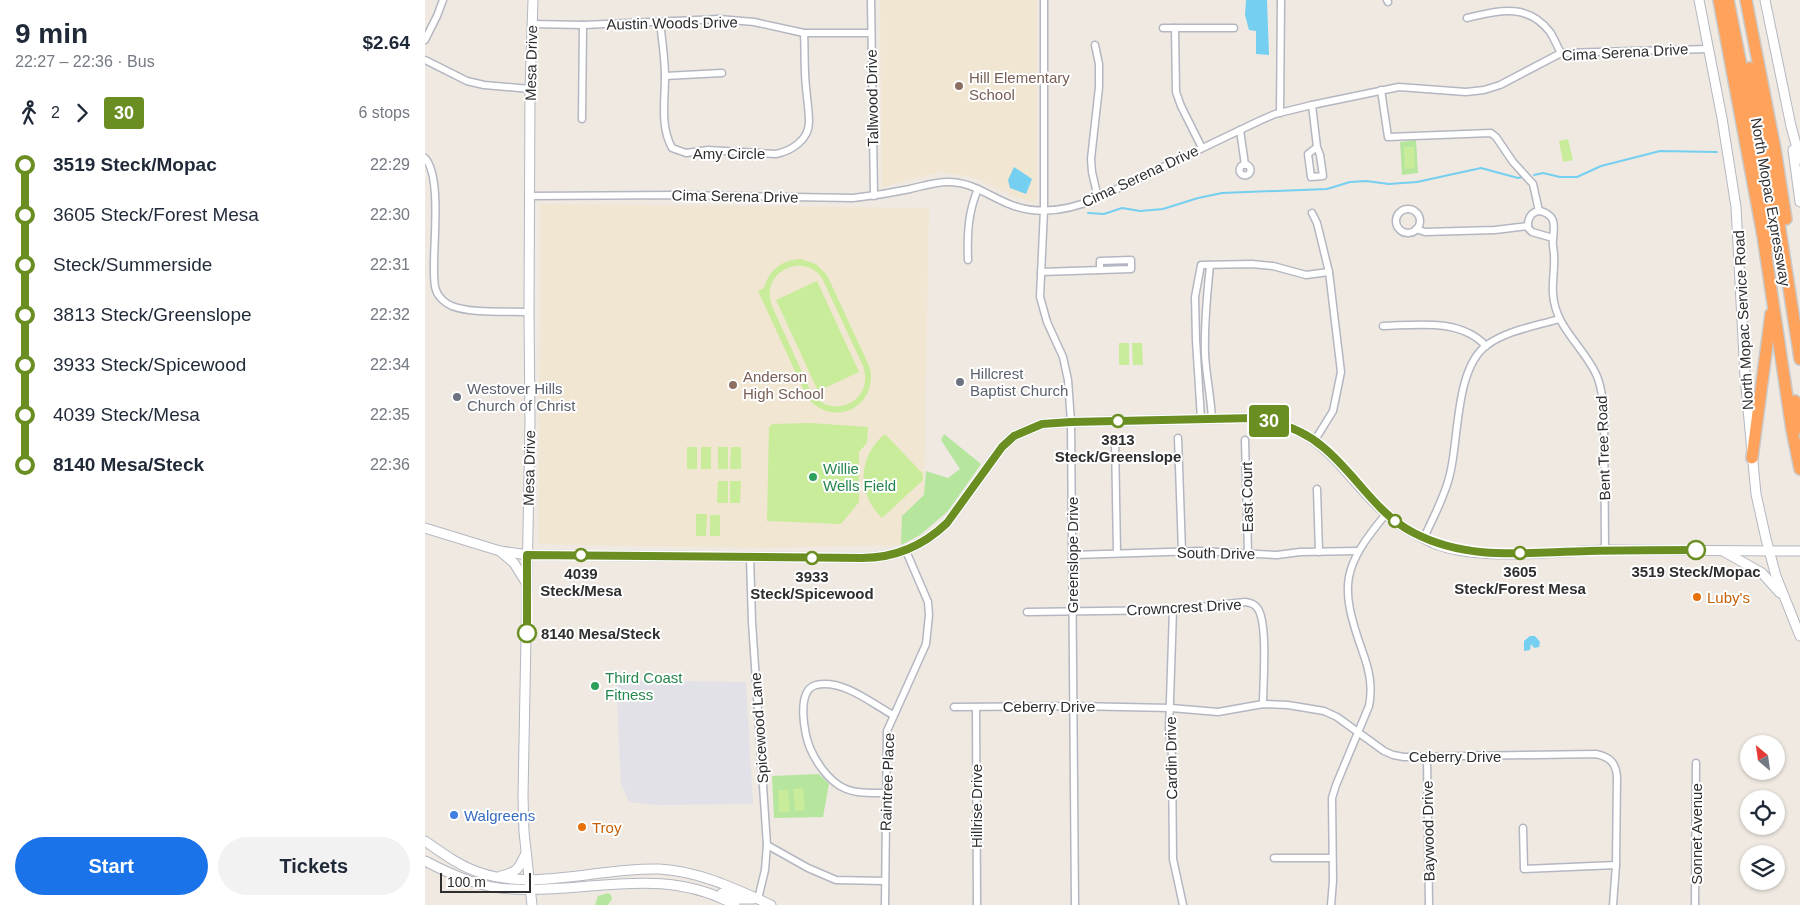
<!DOCTYPE html>
<html lang="en">
<head>
<meta charset="utf-8">
<style>
	:root { --surface:#fff; --page:#f2f2f3; --text:#1f2937; --muted:#747a83; --accent:#1a73e8 }
	body { margin:0; font-family:Helvetica,sans-serif; background:var(--page); color:var(--text); height:100vh; display:flex; flex-direction:column; font-size:19px; white-space:nowrap }
	* { box-sizing:border-box; margin:0 }
	p { font-size:16px; color:var(--muted) }
	.icon { flex:none; width:28px; height:28px; fill:none; stroke:currentColor; stroke-width:2; stroke-linecap:round; stroke-linejoin:round }
	.map { position:relative; flex:1; overflow:hidden }
	.details { display:flex; flex-direction:column; background:var(--surface); width:425px }
	.details>* { flex:none }
	.badge { padding:0 10px; border-radius:4px; font-size:18px; line-height:32px }
	.needle { width:32px; rotate:331deg }
	.controls { position:absolute; left:1315px; top:735px; display:grid; gap:10px }
	.controls a { display:grid; place-items:center; width:45px; height:45px; border-radius:50%; background:var(--surface); box-shadow:0 1px 4px #0004; font-size:25px }
	.scale { position:absolute; left:15px; bottom:12px; width:91px; box-sizing:border-box; padding-left:5px; border:2px solid #2e2e2e; border-top:0; font-size:14px; line-height:18px; white-space:nowrap; color:#2e2e2e; -webkit-text-stroke:4px #fff; paint-order:stroke }
	.map>.badge { position:absolute; translate:-50% -50%; box-shadow:0 0 0 2px #fff }
	.legs { display:flex; align-items:center; gap:8px; height:55px; padding:0 15px; font-size:16px }
	.legs p { margin-inline-start:auto }
	.headline { display:flex; align-items:center; justify-content:space-between; height:85px; padding:0 15px }
	h1 { font-size:28px; font-weight:700; line-height:38px }
	.primary-button { display:flex; gap:10px; margin-top:auto; padding:10px 15px }
	.primary-button a { flex:1; height:58px; border-radius:30px; background:var(--accent); color:#fff; font-size:20px; font-weight:700; line-height:58px; text-align:center }
	.primary-button a+a { background:var(--page); color:var(--text) }
	ul { padding:0 15px; list-style:none }
	li { display:flex; align-items:center; gap:18px; height:50px; font-size:19px }
	li i { display:grid; place-items:center; width:8px; height:100%; margin:0 6px; background:currentColor }
	li i::after { content:''; width:12px; height:12px; margin:-6px; border:4px solid; border-radius:50%; background:var(--surface) }
	li p { margin-inline-start:auto }
	li:first-child i { background:linear-gradient(#0000 50%,currentColor 0) }
	li:last-child i { background:linear-gradient(currentColor 50%,#0000 0) }
	main { display:flex; flex:1; min-height:0 }
	.map>svg:first-child { display:block }
	.industrial { fill:#e3e1e8 }
	.education { fill:#f0e6d1 }
	.green { fill:#b6e59e }
	.pitch { fill:#c9ec9a; fill-rule:evenodd }
	.water { fill:#75cff0 }
	.lines { fill:none; stroke-linecap:round; stroke-linejoin:round }
	.stream { stroke:#75cff0; stroke-width:2 }
	.street-casing { stroke:#b4b7c1; stroke-width:9 }
	.secondary-casing { stroke:#b4b7c1; stroke-width:11 }
	.highway-casing { stroke:#c9c9c9; stroke-width:14 }
	.street { stroke:#fff; stroke-width:6 }
	.secondary { stroke:#fff; stroke-width:9 }
	.highway { stroke:#ffa35c; stroke-width:11 }
	.line-1-casing { stroke:#fff; stroke-width:11 }
	.line-1 { stroke:#6b8e23; stroke-width:8 }
	.education-dot { fill:#8d6e63; stroke:#fff; stroke-width:2 }
	.worship-dot { fill:#6b7280; stroke:#fff; stroke-width:2 }
	.stop-1-dot { fill:#fff; stroke:#6b8e23; stroke-width:2.5 }
	.leisure-dot { fill:#2e9e5b; stroke:#fff; stroke-width:2 }
	.food-dot { fill:#e8710a; stroke:#fff; stroke-width:2 }
	.shop-dot { fill:#3f7fe0; stroke:#fff; stroke-width:2 }
	.labels { text-anchor:middle; dominant-baseline:central; stroke-width:4; stroke-linejoin:round; paint-order:stroke }
	.street-label { font-size:15px; fill:#2e2e2e; stroke:#fff }
	.education-label { font-size:15px; fill:#785e54; stroke:#fff; text-anchor:start }
	.worship-label { font-size:15px; fill:#5b616d; stroke:#fff; text-anchor:start }
	.stop-label { font-size:15px; font-weight:bold; fill:#2e2e2e; stroke:#fff }
	.leisure-label { font-size:15px; fill:#27864d; stroke:#fff; text-anchor:start }
	.food-label { font-size:15px; fill:#c56008; stroke:#fff; text-anchor:start }
	.shop-label { font-size:15px; fill:#366cbe; stroke:#fff; text-anchor:start }
</style>
</head>
<body>
<main>
<section class="details">
<div class="headline"><div><h1>9 min</h1><p>22:27 – 22:36 · Bus</p></div><b>$2.64</b></div>
<div class="legs"><svg class="icon" aria-label="walk" viewBox="0 0 24 24"><circle cx="13" cy="4" r="2"/><path d="M13 8l-2 6 4 7M11 14l-3 7M7 12l3-4h3l4 4"/></svg>2<svg class="icon" aria-label="forward" viewBox="0 0 24 24"><path d="M9 5l7 7-7 7"/></svg><b class="badge" style="background:#6b8e23;color:#fff">30</b><p>6 stops</p></div>
<ul>
<li><i style="color:#6b8e23"></i><b>3519 Steck/Mopac</b><p>22:29</p></li>
<li><i style="color:#6b8e23"></i><span>3605 Steck/Forest Mesa</span><p>22:30</p></li>
<li><i style="color:#6b8e23"></i><span>Steck/Summerside</span><p>22:31</p></li>
<li><i style="color:#6b8e23"></i><span>3813 Steck/Greenslope</span><p>22:32</p></li>
<li><i style="color:#6b8e23"></i><span>3933 Steck/Spicewood</span><p>22:34</p></li>
<li><i style="color:#6b8e23"></i><span>4039 Steck/Mesa</span><p>22:35</p></li>
<li><i style="color:#6b8e23"></i><b>8140 Mesa/Steck</b><p>22:36</p></li>
</ul>
<div class="primary-button"><a>Start</a><a>Tickets</a></div>
</section>
<div class="map">
<svg width="1375" height="905" viewBox="0 0 1375 905">
	<rect width="100%" height="100%" fill="#efe9e1"/>
	<!-- industrial -->
	<path class="industrial" d="M191,680L321,682L328,804L230,805L204,802L196,784Z"/>
	<!-- education -->
	<g class="education">
		<path d="M455,0H612V198L608,202L588,196L551,178L516,172L457,187Z"/>
		<path d="M115,204L504,208L499,495L477,516L476,545L329,548L114,544Z"/>
	</g>
	<!-- green -->
	<g class="green">
		<path d="M991,140L993,173L977,175L975,142Z"/>
		<path d="M519,434L556,464L523,511L495,535L476,545L477,516L499,495L501,471L523,478L535,469L516,440Z"/>
		<path d="M394,774L404,784L398,817L349,818L347,776Z"/>
		<path d="M183,893L186,895L187,899L183,905H170L173,896Z"/>
	</g>
	<!-- pitch -->
	<g class="pitch">
		<path d="M1143,139L1148,160L1138,162L1134,141Z"/>
		<path d="M979,147H989L990,168L980,169Z"/>
		<path d="M375,259L391,264L402,275L445,368C453,408 407,429 382,397L333,291L339,288C344,270 357,260 375,259ZM370,266C382,265 390,269 397,278L438,366C451,402 404,423 385,390L347,306C340,287 350,270 370,266Z"/>
		<path d="M392,281L434,372L393,391L351,300Z"/>
		<rect x="694" y="343" width="10" height="22"/>
		<path d="M707,343H717L718,365H708Z"/>
		<path d="M385,423L443,427L442,443L434,452V502L416,524L342,521L344,427L347,424Z"/>
		<path d="M460,434L498,474V480L457,518C432,494 432,457 460,434Z"/>
		<rect x="262" y="447" width="10" height="22"/>
		<rect x="276" y="447" width="10" height="22"/>
		<rect x="293" y="447" width="10" height="22"/>
		<path d="M306,447H316V469H305Z"/>
		<path d="M293,481H303V503H292Z"/>
		<path d="M305,481H316L315,503H305Z"/>
		<path d="M271,514H282L281,536H271Z"/>
		<rect x="285" y="515" width="10" height="21"/>
		<path d="M378,788L380,810L370,811L368,789Z"/>
		<path d="M353,790H363L365,812H354Z"/>
	</g>
	<!-- water -->
	<g class="water">
		<path d="M821,0H842L844,55L831,54V31L824,30L820,15Z"/>
		<path d="M589,167L607,179L601,194L585,188L583,180Z"/>
		<path d="M1110,636L1115,642L1114,647L1109,648L1106,644L1105,650L1099,651V641L1105,636Z"/>
	</g>
	<g class="lines">
		<!-- stream -->
		<g class="stream">
			<path d="M1109,175L1118,173L1135,177H1152L1176,166L1235,151L1292,152"/>
			<path d="M663,213L679,214L697,208L715,211L738,209L773,198L797,193L902,189L925,182L941,181L964,184L992,182L1056,168L1093,178L1097,177"/>
		</g>
		<!-- street casing -->
		<g class="street-casing">
			<g id="street">
				<path d="M446,0L449,196"/>
				<path d="M619,0V210L615,297L622,322L638,357L643,380L646,422L650,905"/>
				<path d="M962,0L963,2"/>
				<path d="M1042,18C1073,11 1102,2 1125,32C1129,38 1132,46 1136,53"/>
				<path d="M235,22C237,40 240,59 240,77C240,101 235,126 247,148L261,153L283,150L351,154C366,151 384,140 384,122C384,111 382,99 381,87C379,69 380,51 379,33"/>
				<path d="M107,24L158,25L294,19L329,22L379,33H446"/>
				<path d="M738,28H809"/>
				<path d="M750,28L751,92L756,106L777,148"/>
				<path d="M0,40L12,16L18,0"/>
				<path d="M670,45L674,64V87L666,159L667,172L673,198"/>
				<path d="M0,60L42,81L59,85L105,89"/>
				<path d="M240,76L297,73"/>
				<path d="M956,90L963,137L1066,133L1071,137L1088,162L1108,184L1114,211"/>
				<path d="M887,105L892,147L883,154L886,177L898,176L895,155L892,147"/>
				<path d="M855,113L856,0"/>
				<path d="M157,119L158,25"/>
				<path d="M815,130L820,165"/>
				<path d="M0,158C17,176 8,245 9,271C9,277 9,285 11,290C13,297 21,304 27,306C48,314 81,311 104,312"/>
				<circle cx="820" cy="170" r="5.5"/>
				<path d="M105,196L252,195L428,198C447,196 466,193 485,189C498,186 512,181 526,182C548,183 564,196 584,204C613,216 645,210 673,198L834,121L850,114L887,105L974,87L1041,92L1059,90L1075,85L1136,53L1284,49"/>
				<circle cx="983" cy="221" r="12"/>
				<path d="M887,213L892,223L904,272L916,372L908,411L890,440"/>
				<path d="M991,229L1000,232L1070,230L1103,226"/>
				<path d="M1128,238L1107,232L1103,228C1102,221 1105,212 1114,211C1119,211 1127,216 1128,221C1130,228 1128,234 1128,240C1127,245 1129,250 1129,255C1130,268 1127,281 1128,294C1130,327 1158,346 1171,374C1176,384 1177,396 1179,407L1180,550"/>
				<path d="M543,260C542,235 543,212 553,189"/>
				<path d="M785,265C782,294 779,324 780,354C781,375 786,397 787,419"/>
				<path d="M616,272L706,269V260L675,261V270"/>
				<path d="M958,326C992,325 1035,318 1061,346"/>
				<path d="M776,419L771,340L770,297L776,265L827,264L848,266L881,275L904,272"/>
				<path d="M753,438L757,551"/>
				<path d="M690,439L692,553"/>
				<path d="M820,440L823,553"/>
				<path d="M892,489L894,552"/>
				<path d="M999,538C1008,517 1020,497 1025,474C1034,439 1030,368 1062,345C1083,330 1111,326 1134,319"/>
				<path d="M648,555L774,551L852,555L875,552L933,551"/>
				<path d="M325,557L327,622L342,845L340,870L333,899"/>
				<path d="M748,610L744,730L747,755L748,859L758,905"/>
				<path d="M602,612L748,610L820,602C826,603 830,604 833,609C843,624 838,685 838,704"/>
				<path d="M529,707L649,706L746,708L793,712L838,704L863,705L899,711L912,717L959,751L968,755L979,757L1171,754C1185,757 1191,763 1192,777L1191,865L1188,905"/>
				<path d="M551,707L552,905"/>
				<path d="M1002,757L1004,905"/>
				<path d="M460,793C445,793 428,794 415,786C402,778 391,762 385,748C379,734 371,690 391,685C418,679 446,703 468,715"/>
				<path d="M1098,828L1099,869L1191,865"/>
				<path d="M342,845L383,868L411,880L460,881"/>
				<path d="M849,858H907"/>
				<path d="M460,905L462,731L501,644L504,615L503,602L481,551"/>
				<path d="M906,905L908,881L907,798L911,785L944,706C948,686 944,669 937,650C914,585 917,567 961,514"/>
				<path d="M1270,905L1271,763"/>
			</g>
		</g>
		<!-- secondary casing -->
		<g class="secondary-casing">
			<g id="secondary">
				<path d="M1274,0L1297,118L1311,207L1320,377L1331,494L1341,539L1351,576L1375,636"/>
				<path d="M1340,0L1366,126L1375,159"/>
				<path d="M1368,150L1375,202"/>
				<path d="M0,528L75,551L103,555L437,558C470,558 498,546 522,523L577,447L589,436L617,424L646,422L829,418C902,429 912,469 960,513C974,526 991,535 1008,543C1052,562 1133,551 1182,550C1246,550 1311,551 1375,551"/>
				<path d="M75,551L89,563L102,584"/>
				<path d="M1298,551L1337,573L1355,593"/>
				<path d="M0,841C17,853 36,867 56,873C111,891 177,867 234,869C274,871 311,889 346,905"/>
				<path d="M0,861C27,875 56,888 86,889C163,894 237,864 310,905"/>
				<path d="M76,876C93,872 94,868 101,853"/>
				<path d="M297,893L315,899H328"/>
				<path d="M107,905L99,832L98,796L105,424L104,312L105,89L108,0"/>
			</g>
		</g>
		<!-- highway casing -->
		<g class="highway-casing">
			<g id="highway">
				<path d="M1294,0L1338,236L1367,430L1375,469"/>
				<path d="M1303,0L1330,136L1348,247"/>
				<path d="M1321,0L1350,149L1361,219"/>
				<path d="M1325,68L1351,204L1375,359"/>
				<path d="M1370,401L1375,428"/>
				<path d="M1327,458L1346,314"/>
			</g>
		</g>
		<!-- street -->
		<use href="#street" class="street"/>
		<!-- secondary -->
		<use href="#secondary" class="secondary"/>
		<!-- highway -->
		<use href="#highway" class="highway"/>
	</g>
	<g class="lines">
		<!-- line-1 casing -->
		<g class="line-1-casing">
			<path id="line-1" d="M102,633V555L437,558C470,558 498,546 522,523L577,447L589,436L617,424L646,422L829,418C854,422 878,430 898,447C931,474 950,513 989,533C1045,562 1103,552 1164,551C1200,550 1235,550 1271,550"/>
		</g>
		<!-- line-1 -->
		<use href="#line-1" class="line-1"/>
	</g>
	<!-- markers -->
	<g class="education-dot">
		<circle cx="534" cy="86" r="5"/>
		<circle cx="308" cy="385" r="5"/>
	</g>
	<g class="worship-dot">
		<circle cx="535" cy="382" r="5"/>
		<circle cx="32" cy="397" r="5"/>
	</g>
	<g class="stop-1-dot">
		<circle cx="693" cy="421" r="6"/>
		<circle cx="970" cy="521" r="6"/>
		<circle cx="1271" cy="550" r="9"/>
		<circle cx="1095" cy="553" r="6"/>
		<circle cx="156" cy="555" r="6"/>
		<circle cx="387" cy="558" r="6"/>
		<circle cx="102" cy="633" r="9"/>
	</g>
	<g class="leisure-dot">
		<circle cx="388" cy="477" r="5"/>
		<circle cx="170" cy="686" r="5"/>
	</g>
	<g class="food-dot">
		<circle cx="1272" cy="597" r="5"/>
		<circle cx="157" cy="827" r="5"/>
	</g>
	<circle class="shop-dot" cx="29" cy="815" r="5"/>
	<g class="labels">
		<!-- street labels -->
		<g class="street-label">
			<text transform="translate(247 23) rotate(-1)">Austin Woods Drive</text>
			<text transform="translate(1200 52) rotate(-3)">Cima Serena Drive</text>
			<text transform="translate(106 63) rotate(-89)">Mesa Drive</text>
			<text transform="translate(447 98) rotate(-91)">Tallwood Drive</text>
			<text x="304" y="153">Amy Circle</text>
			<text transform="translate(715 176) rotate(-25)">Cima Serena Drive</text>
			<text transform="translate(310 196) rotate(1)">Cima Serena Drive</text>
			<text transform="translate(1346 202) rotate(80)">North Mopac Expressway</text>
			<text transform="translate(1318 320) rotate(-93)">North Mopac Service Road</text>
			<text transform="translate(1178 448) rotate(-92)">Bent Tree Road</text>
			<text transform="translate(104 468) rotate(-89)">Mesa Drive</text>
			<text transform="translate(822 497) rotate(-91)">East Court</text>
			<text transform="translate(791 553) rotate(1)">South Drive</text>
			<text transform="translate(647 555) rotate(-90)">Greenslope Drive</text>
			<text transform="translate(759 607) rotate(-3)">Crowncrest Drive</text>
			<text x="624" y="706">Ceberry Drive</text>
			<text transform="translate(334 728) rotate(-94)">Spicewood Lane</text>
			<text x="1030" y="756">Ceberry Drive</text>
			<text transform="translate(746 758) rotate(-91)">Cardin Drive</text>
			<text transform="translate(462 782) rotate(-88)">Raintree Place</text>
			<text transform="translate(551 806) rotate(-90)">Hillrise Drive</text>
			<text transform="translate(1003 831) rotate(-91)">Baywood Drive</text>
			<text transform="translate(1271 834) rotate(-90)">Sonnet Avenue</text>
		</g>
		<!-- education labels -->
		<g class="education-label">
			<text x="544" y="77">Hill Elementary<tspan x="544" dy="17">School</tspan></text>
			<text x="318" y="376">Anderson<tspan x="318" dy="17">High School</tspan></text>
		</g>
		<!-- worship labels -->
		<g class="worship-label">
			<text x="545" y="373">Hillcrest<tspan x="545" dy="17">Baptist Church</tspan></text>
			<text x="42" y="388">Westover Hills<tspan x="42" dy="17">Church of Christ</tspan></text>
		</g>
		<!-- stop labels -->
		<g class="stop-label">
			<text x="693" y="439">3813<tspan x="693" dy="17">Steck/Greenslope</tspan></text>
			<text x="1095" y="571">3605<tspan x="1095" dy="17">Steck/Forest Mesa</tspan></text>
			<text x="1271" y="571">3519 Steck/Mopac</text>
			<text x="156" y="573">4039<tspan x="156" dy="17">Steck/Mesa</tspan></text>
			<text x="387" y="576">3933<tspan x="387" dy="17">Steck/Spicewood</tspan></text>
			<text x="116" y="633" text-anchor="start">8140 Mesa/Steck</text>
		</g>
		<!-- leisure labels -->
		<g class="leisure-label">
			<text x="398" y="468">Willie<tspan x="398" dy="17">Wells Field</tspan></text>
			<text x="180" y="677">Third Coast<tspan x="180" dy="17">Fitness</tspan></text>
		</g>
		<!-- food labels -->
		<g class="food-label">
			<text x="1282" y="597">Luby's</text>
			<text x="167" y="827">Troy</text>
		</g>
		<!-- shop labels -->
		<g class="shop-label">
			<text x="39" y="815">Walgreens</text>
		</g>
	</g>
</svg>
<div class="controls">
<a><svg class="needle" viewBox="-14 -14 28 28"><path d="M0-13l5 13h-10z" fill="#e53935"/><path d="M0 13l5-13h-10z" fill="#747a83"/></svg></a>
<a><svg class="icon" aria-label="locate" viewBox="0 0 24 24"><circle cx="12" cy="12" r="6"/><path d="M12 2v4M12 18v4M2 12h4M18 12h4"/></svg></a>
<a><svg class="icon" aria-label="layers" viewBox="0 0 24 24"><path d="M12 4l9 5-9 5-9-5zM3 14l9 5 9-5"/></svg></a>
</div>
<div class="scale">100 m</div>
<b class="badge" style="left:844px;top:421px;background:#6b8e23;color:#fff">30</b>
</div>
</main>
</body>
</html>
